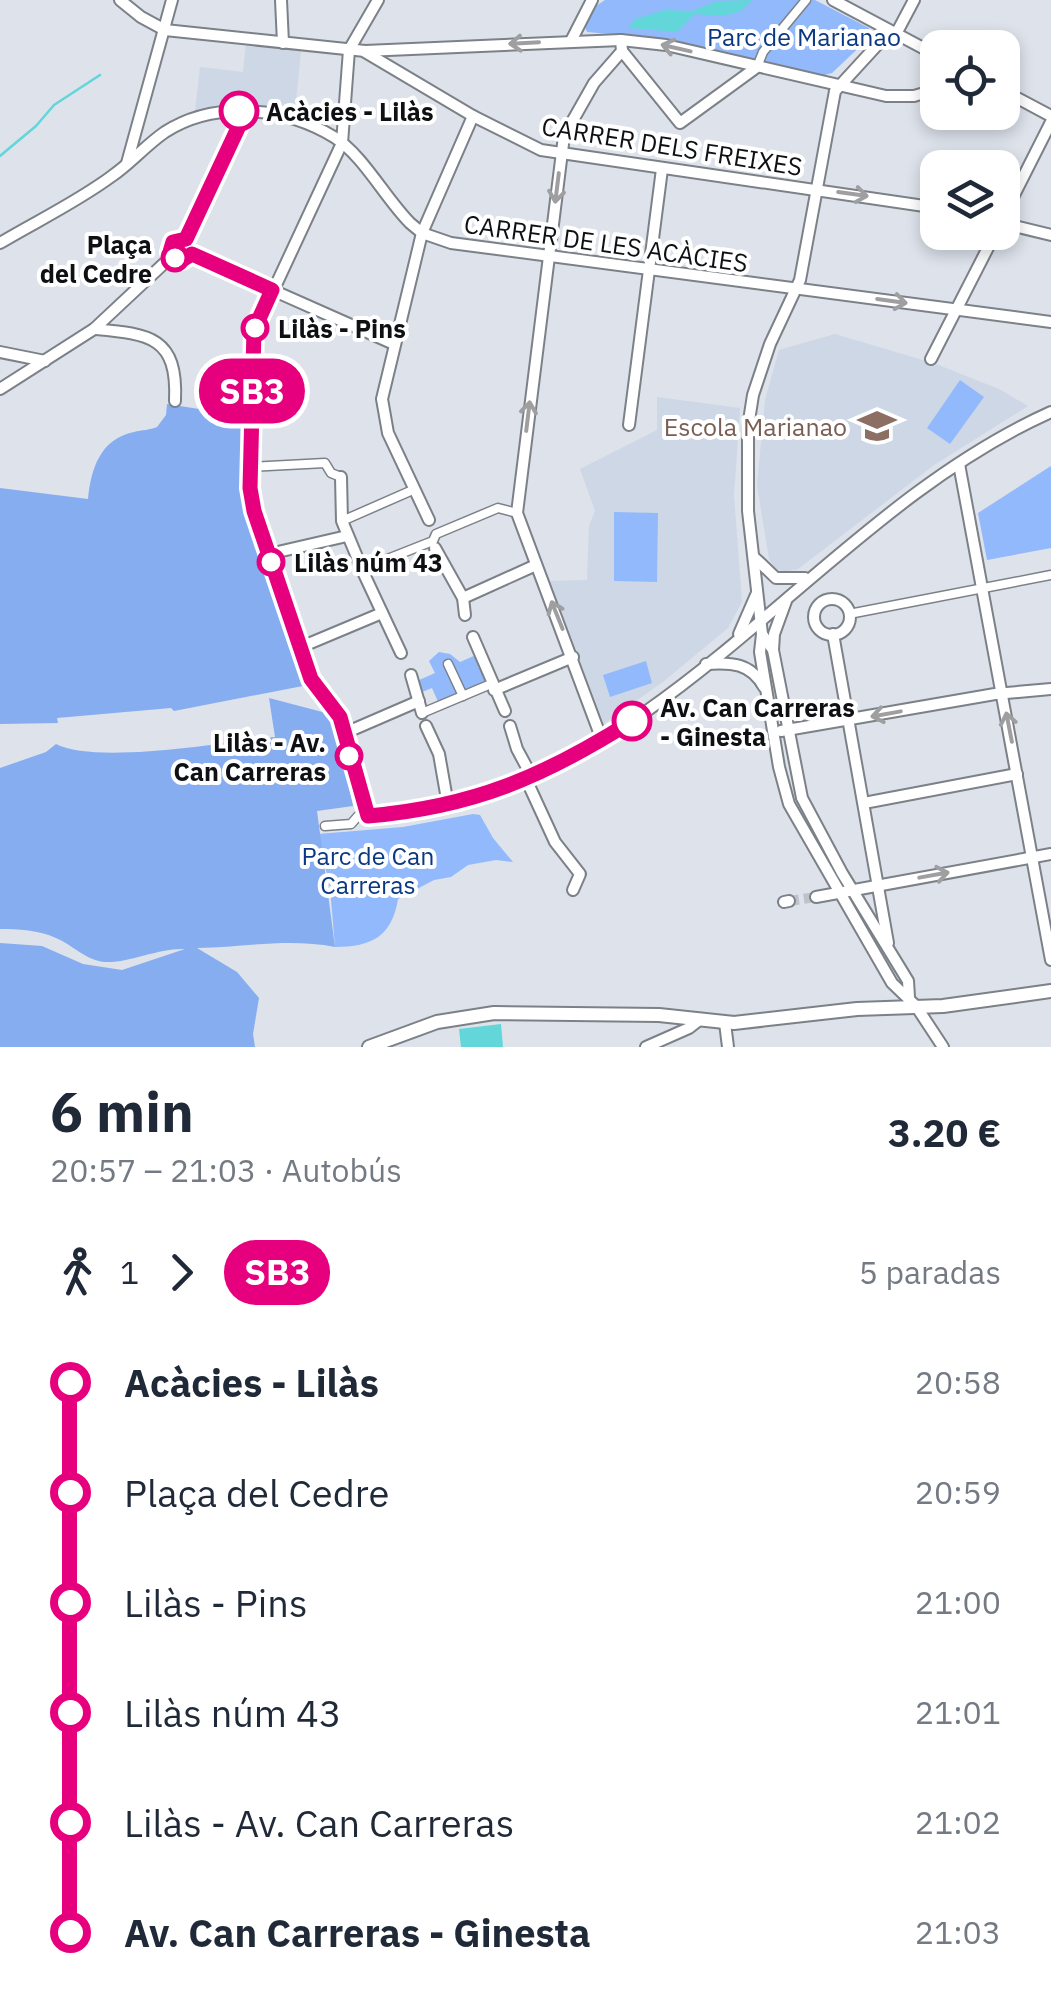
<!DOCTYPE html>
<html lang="es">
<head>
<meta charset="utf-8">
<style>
	:root { --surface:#fff; --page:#f2f2f3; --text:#1f2937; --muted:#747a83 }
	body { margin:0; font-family:"IBM Plex Sans",sans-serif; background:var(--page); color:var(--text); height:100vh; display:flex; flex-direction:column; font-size:38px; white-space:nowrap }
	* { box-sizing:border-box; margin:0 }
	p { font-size:32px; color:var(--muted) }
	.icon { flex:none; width:55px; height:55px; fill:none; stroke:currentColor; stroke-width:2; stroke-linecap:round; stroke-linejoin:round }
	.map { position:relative; height:1047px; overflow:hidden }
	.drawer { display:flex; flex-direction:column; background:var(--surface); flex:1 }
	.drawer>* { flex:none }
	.badge { padding:0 20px; border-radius:32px; font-size:35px; line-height:65px }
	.buttons { position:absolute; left:920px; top:30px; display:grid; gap:20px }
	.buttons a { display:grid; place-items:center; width:100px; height:100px; border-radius:20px; background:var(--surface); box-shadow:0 5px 15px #0003; font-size:50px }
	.map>.badge { position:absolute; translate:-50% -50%; box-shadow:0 0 0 5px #fff }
	.legs { display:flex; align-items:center; gap:15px; height:110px; padding:0 50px; font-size:32px }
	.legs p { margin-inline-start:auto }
	.overview { display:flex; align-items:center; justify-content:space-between; height:170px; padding:0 50px }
	h1 { font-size:55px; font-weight:700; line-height:75px }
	ul { padding:0 50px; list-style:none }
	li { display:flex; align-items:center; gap:35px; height:110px; font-size:38px }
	li i { display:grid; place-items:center; width:15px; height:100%; margin:0 12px; background:currentColor }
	li i::after { content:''; width:25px; height:25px; margin:-12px; border:8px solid; border-radius:50%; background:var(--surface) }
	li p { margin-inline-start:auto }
	li:first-child i { background:linear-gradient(#0000 50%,currentColor 0) }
	li:last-child i { background:linear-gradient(currentColor 50%,#0000 0) }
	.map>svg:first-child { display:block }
	.built { fill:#ced7e6 }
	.green { fill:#92b9fb }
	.forest { fill:#86adef }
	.water { fill:#62d6d8 }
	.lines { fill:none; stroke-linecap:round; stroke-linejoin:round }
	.stream { stroke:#62d6d8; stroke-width:2.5 }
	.minor-tunnel { stroke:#bec2cb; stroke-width:10; stroke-dasharray:10 5; stroke-linecap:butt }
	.pedestrian-casing { stroke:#7c8188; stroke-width:11 }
	.minor-casing { stroke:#7c8188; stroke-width:14 }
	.tertiary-casing { stroke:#7c8188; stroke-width:16 }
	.pedestrian { stroke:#fff; stroke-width:8 }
	.minor { stroke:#fff; stroke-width:10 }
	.tertiary { stroke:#fff; stroke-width:12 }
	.oneway { stroke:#9f9fa1 }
	.line-1-casing { stroke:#fff; stroke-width:22 }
	.line-1 { stroke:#e6007e; stroke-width:15 }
	.stop-1-dot { fill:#fff; stroke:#e6007e; stroke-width:5 }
	.labels { text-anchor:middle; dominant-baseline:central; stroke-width:8; stroke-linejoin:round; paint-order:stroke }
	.park-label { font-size:25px; fill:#0b3883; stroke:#fff }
	.stop-label { font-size:25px; font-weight:bold; fill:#0e1013; stroke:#fff; text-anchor:start }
	.street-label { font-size:25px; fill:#0e1013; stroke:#fff }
	.education-label { font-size:25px; fill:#785e54; stroke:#fff; text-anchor:end }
</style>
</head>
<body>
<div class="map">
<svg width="1051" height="1047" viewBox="0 0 1051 1047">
	<rect width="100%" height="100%" fill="#dde2eb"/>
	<!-- built -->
	<g class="built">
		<path d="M246,44L301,51L295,111L247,103L195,111L200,67L243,72Z"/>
		<path d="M835,334L936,364L999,389L1028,406L934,465L798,569L784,572L775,568L769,559L757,485L765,400L779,350Z"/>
		<path d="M657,397L740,408L734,496L742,602L728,628L664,681L604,724L550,581L587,580L589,526L595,511L580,469L657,430Z"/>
	</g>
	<!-- green -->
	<g class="green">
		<path d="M605,0H815L869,28V38L832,73L821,76L665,39L587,32L584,24L596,6Z"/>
		<path d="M960,380L984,397L950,444L927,428Z"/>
		<path d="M1051,466V548L987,560L978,513Z"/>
		<path d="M614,512L658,513L657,582L614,581Z"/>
		<path d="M439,652L450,654L460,662L476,655L487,684L439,704L432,688L422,692L417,681L435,673L429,661Z"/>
		<path d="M646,661L652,683L610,697L603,675Z"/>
		<path d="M473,814L480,815L493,838L513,862L496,860L468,865L451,877L434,880L398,899C392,936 372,947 335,947L330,888L318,834L403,827Z"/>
	</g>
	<!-- forest -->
	<g class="forest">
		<path d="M167,404L244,416C242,439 241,462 244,485C250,544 285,629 308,685L174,711L171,708L57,718L58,723L0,724V488L88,499C91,469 100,439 134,432C142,430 150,430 157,427L166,415Z"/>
		<path d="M269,698L330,714L338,730L353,806L317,811L335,947C290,938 243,947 197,948L237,972L259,998L253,1034L255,1047H0V943L42,946L83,964L122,970L185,949C158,948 129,963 106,962C86,961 73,945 56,938C39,930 18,929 0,929V768L46,752L56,744C96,765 226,742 275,737Z"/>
	</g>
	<!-- water -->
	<g class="water">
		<path d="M752,0C738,19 717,16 695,14L677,32L628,28L635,19L665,10L692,11L717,1Z"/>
		<path d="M501,1024L503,1047H461L459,1029Z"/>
	</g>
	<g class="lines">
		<!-- stream -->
		<path class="stream" d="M0,156L36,126L54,105L100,75"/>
		<!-- minor-tunnel -->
		<path class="minor-tunnel" d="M789,901L816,897"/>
		<!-- pedestrian casing -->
		<g class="pedestrian-casing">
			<g id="pedestrian">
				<path d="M757,67L763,52L806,0"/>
				<path d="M249,467L325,463L331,473L341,477"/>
				<path d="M342,521L415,489"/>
				<path d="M362,569L433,541L436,534L498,508L517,513"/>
				<path d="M849,614L1051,575"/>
				<path d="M448,664L463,696"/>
				<path d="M422,713L491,684"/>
				<path d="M325,826L351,824L358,816H368"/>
			</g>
		</g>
		<!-- minor casing -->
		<g class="minor-casing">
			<g id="minor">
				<path d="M120,0L141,17L165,30L365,51L621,40L666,45L886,96H914L938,89"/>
				<path d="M281,0L283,43"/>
				<path d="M378,0L349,50L342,143L255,330L249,444L250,488L254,511L311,679L340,717L368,816C405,812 444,809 480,797C702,726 841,506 1051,412"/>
				<path d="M833,0L938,56"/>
				<path d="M890,31L835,91L800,280L770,344L753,395L748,427V511L762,634L760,652L779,767L789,804L892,983L916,1006L943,1047"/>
				<path d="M896,34L914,0"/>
				<path d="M571,41L592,0"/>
				<path d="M622,51L680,123L757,67"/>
				<path d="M365,52L473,116L541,150L938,208"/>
				<path d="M1002,90L1051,116"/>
				<path d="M127,163L172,0"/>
				<path d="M1002,219L1051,122"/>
				<path d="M1002,223L1051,235"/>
				<path d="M187,239L246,111"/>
				<path d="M0,243C37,221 77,202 112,176C131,163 146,145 165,132C215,100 285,107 334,137C363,155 385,198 410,223L422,233L451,243L1051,322"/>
				<path d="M191,254L394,344"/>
				<path d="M172,256L170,249L173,242L187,239"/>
				<path d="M94,329C149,334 178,336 175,401"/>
				<path d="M0,352L45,361"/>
				<path d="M931,359L996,232"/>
				<path d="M0,389L94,329L172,256"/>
				<path d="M629,425L662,169"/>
				<path d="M959,464L1051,960"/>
				<path d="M341,477L342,521L362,569"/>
				<path d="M429,520L388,433L382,399L422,233L473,116"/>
				<path d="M435,548L463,598L465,615"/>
				<path d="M269,554L347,536"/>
				<path d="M756,559L776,578H805"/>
				<path d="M364,574L401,653"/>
				<path d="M463,598L536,565"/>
				<circle cx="832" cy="617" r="18"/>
				<path d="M739,634L756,595"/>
				<path d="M762,634L773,650L802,798L842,873L908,981L909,997"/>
				<path d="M833,634L888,943"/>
				<path d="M473,637L505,711"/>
				<path d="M301,647L382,613"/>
				<path d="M773,650L774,634L786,601"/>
				<path d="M706,664C731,662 751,663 764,687"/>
				<path d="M411,675L422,713"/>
				<path d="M494,690L573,657"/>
				<path d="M426,726L439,754L448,805"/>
				<path d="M510,726L517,749L532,777"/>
				<path d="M781,731L995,694L1051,689"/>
				<path d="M345,733L419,701"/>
				<path d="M602,740L517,513L564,136L594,83L622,51L621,40"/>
				<path d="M526,779L555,842L580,874L573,890"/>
				<path d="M864,803L1017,774"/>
				<path d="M816,897L1051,854"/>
				<path d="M784,902L789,901"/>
				<path d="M725,1023L728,1047"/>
				<path d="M646,1047L689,1028L698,1021"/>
			</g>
		</g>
		<!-- tertiary casing -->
		<g class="tertiary-casing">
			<path id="tertiary" d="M369,1047L437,1022L494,1013L659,1015L734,1023L857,1009L943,1006L1051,991"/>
		</g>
		<!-- pedestrian -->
		<use href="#pedestrian" class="pedestrian"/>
		<!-- minor -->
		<use href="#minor" class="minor"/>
		<!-- tertiary -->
		<use href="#tertiary" class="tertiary"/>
	</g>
	<!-- one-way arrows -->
	<defs><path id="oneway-shaft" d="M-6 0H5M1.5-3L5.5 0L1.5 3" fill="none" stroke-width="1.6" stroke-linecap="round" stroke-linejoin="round" transform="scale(2.5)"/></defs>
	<g class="oneway">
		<use href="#oneway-shaft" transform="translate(524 43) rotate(177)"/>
		<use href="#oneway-shaft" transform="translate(676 48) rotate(-167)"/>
		<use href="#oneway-shaft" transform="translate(557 188) rotate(97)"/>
		<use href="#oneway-shaft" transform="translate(853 194) rotate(8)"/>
		<use href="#oneway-shaft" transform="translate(892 301) rotate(8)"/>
		<use href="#oneway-shaft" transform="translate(528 416) rotate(-83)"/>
		<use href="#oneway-shaft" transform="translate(557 615) rotate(-112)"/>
		<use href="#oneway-shaft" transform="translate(886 714) rotate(170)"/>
		<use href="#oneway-shaft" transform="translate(1009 727) rotate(-101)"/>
		<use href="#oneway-shaft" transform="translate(934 875) rotate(-10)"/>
	</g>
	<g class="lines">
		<!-- line-1 casing -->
		<g class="line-1-casing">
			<path id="line-1" d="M239,111H246L186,239L173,242L170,252L175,258L182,260L192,254L272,290L254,330L250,488L254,511L311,679L340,717L368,816C473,807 543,777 632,721"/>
		</g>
		<!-- line-1 -->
		<use href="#line-1" class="line-1"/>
	</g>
	<!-- icons -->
	<defs>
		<g id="school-bare" transform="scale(3)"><path d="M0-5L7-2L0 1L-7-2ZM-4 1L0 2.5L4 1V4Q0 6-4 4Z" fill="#8d6e63" stroke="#fff" stroke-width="2.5" paint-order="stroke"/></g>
	</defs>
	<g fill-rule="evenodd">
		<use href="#school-bare" x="877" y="426"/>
	</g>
	<!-- markers -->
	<g class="stop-1-dot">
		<circle cx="239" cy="111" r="18"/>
		<circle cx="175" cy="258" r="12"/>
		<circle cx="255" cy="328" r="12"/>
		<circle cx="271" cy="562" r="12"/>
		<circle cx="632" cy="721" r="18"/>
		<circle cx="349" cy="756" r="12"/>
	</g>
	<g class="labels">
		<!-- park labels -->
		<g class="park-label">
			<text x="804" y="36">Parc de Marianao</text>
			<text x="368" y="855">Parc de Can<tspan x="368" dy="29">Carreras</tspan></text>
		</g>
		<!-- stop labels -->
		<g class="stop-label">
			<text x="266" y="111">Acàcies - Lilàs</text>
			<text x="152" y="244" text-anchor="end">Plaça<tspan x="152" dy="29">del Cedre</tspan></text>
			<text x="278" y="328">Lilàs - Pins</text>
			<text x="294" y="562">Lilàs núm 43</text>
			<text x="660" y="707">Av. Can Carreras<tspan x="660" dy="29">- Ginesta</tspan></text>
			<text x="326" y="742" text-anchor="end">Lilàs - Av.<tspan x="326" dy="29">Can Carreras</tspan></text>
		</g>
		<!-- street labels -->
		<g class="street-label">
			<text transform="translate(672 146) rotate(9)">CARRER DELS FREIXES</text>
			<text transform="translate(606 243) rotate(8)">CARRER DE LES ACÀCIES</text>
		</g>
		<!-- education labels -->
		<g class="education-label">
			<text x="847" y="426">Escola Marianao</text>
		</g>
	</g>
</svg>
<div class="buttons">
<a><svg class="icon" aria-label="locate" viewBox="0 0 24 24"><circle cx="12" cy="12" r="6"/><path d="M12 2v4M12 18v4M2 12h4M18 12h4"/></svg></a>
<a><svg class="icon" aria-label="layers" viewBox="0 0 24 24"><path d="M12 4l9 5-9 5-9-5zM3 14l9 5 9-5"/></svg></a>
</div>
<b class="badge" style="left:252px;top:391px;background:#e6007e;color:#fff">SB3</b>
</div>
<section class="drawer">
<div class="overview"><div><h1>6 min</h1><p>20:57 – 21:03 · Autobús</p></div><b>3.20 €</b></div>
<div class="legs"><svg class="icon" aria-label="walk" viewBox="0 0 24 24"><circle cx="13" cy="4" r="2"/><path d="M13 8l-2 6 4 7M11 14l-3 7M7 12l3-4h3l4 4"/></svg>1<svg class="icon" aria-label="forward" viewBox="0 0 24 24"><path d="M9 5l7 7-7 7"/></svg><b class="badge" style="background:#e6007e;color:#fff">SB3</b><p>5 paradas</p></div>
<ul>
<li><i style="color:#e6007e"></i><b>Acàcies - Lilàs</b><p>20:58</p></li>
<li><i style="color:#e6007e"></i><span>Plaça del Cedre</span><p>20:59</p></li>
<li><i style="color:#e6007e"></i><span>Lilàs - Pins</span><p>21:00</p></li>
<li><i style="color:#e6007e"></i><span>Lilàs núm 43</span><p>21:01</p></li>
<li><i style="color:#e6007e"></i><span>Lilàs - Av. Can Carreras</span><p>21:02</p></li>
<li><i style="color:#e6007e"></i><b>Av. Can Carreras - Ginesta</b><p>21:03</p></li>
</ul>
</section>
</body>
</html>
